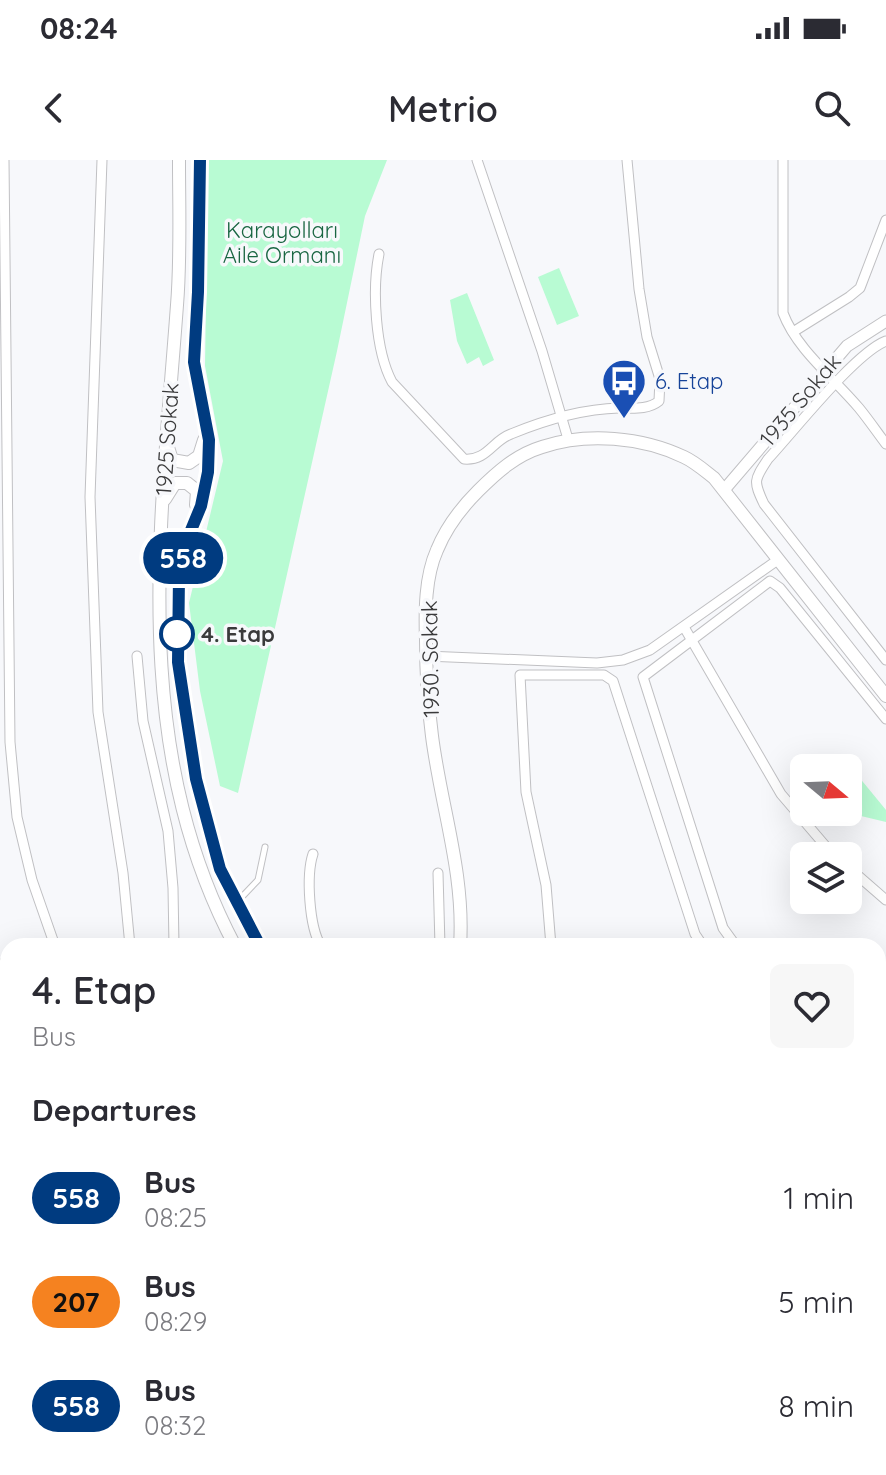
<!DOCTYPE html>
<html lang="en">
<head>
<meta charset="utf-8">
<style>
	:root { --surface:#fff; --page:#f7f7f7; --text:#2b2b33; --muted:#7c7c81 }
	body { margin:0; font-family:Quicksand,sans-serif; background:var(--page); color:var(--text); height:100vh; display:flex; flex-direction:column; font-size:30px; white-space:nowrap }
	* { box-sizing:border-box; margin:0 }
	p { font-size:26px; color:var(--muted) }
	.icon { flex:none; width:44px; height:44px; fill:none; stroke:currentColor; stroke-width:2; stroke-linecap:round; stroke-linejoin:round }
	.map { position:relative; flex:1; overflow:hidden }
	.drawer { position:absolute; left:0px; top:778px; width:886px; height:538px; display:flex; flex-direction:column; background:var(--surface); border-radius:24px 24px 0 0; box-shadow:0 8px 32px #0002 }
	.drawer>* { flex:none }
	.badge { padding:0 16px; border-radius:26px; font-size:28px; line-height:52px }
	.needle { width:52px; rotate:109deg }
	.controls { position:absolute; left:790px; top:594px; display:grid; gap:16px }
	.controls a { display:grid; place-items:center; width:72px; height:72px; border-radius:12px; background:var(--surface); box-shadow:0 8px 32px #0002; font-size:40px }
	.map>.badge { position:absolute; translate:-50% -50%; box-shadow:0 0 0 4px #fff }
	h2 { padding:0 32px; font-size:30px; line-height:72px }
	.round { display:grid; place-items:center; flex:none; width:84px; height:84px; border-radius:12px; background:var(--page) }
	.summary { display:flex; align-items:center; justify-content:space-between; height:136px; padding:0 32px }
	h1 { font-size:38px; font-weight:600; line-height:60px }
	ul { padding:0; list-style:none }
	li { display:flex; align-items:center; gap:24px; height:104px; padding:0 32px }
	li div { flex:1 }
	li b { display:block; font-size:30px }
	li em { font-style:normal }
	li .badge { min-width:88px; font-weight:700; text-align:center }
	.status { display:flex; justify-content:space-between; align-items:center; height:56px; padding:0 40px; background:var(--surface); direction:ltr }
	.status svg { height:22px; fill:currentColor }
	header { display:flex; justify-content:space-between; align-items:center; height:104px; padding:0 32px; background:var(--surface); font-size:36px; font-weight:600 }
	.map>svg:first-child { display:block }
	.green { fill:#b8fbd3 }
	.lines { fill:none; stroke-linecap:round; stroke-linejoin:round }
	.service-casing { stroke:#c0c0c3; stroke-width:7 }
	.minor-casing { stroke:#c0c0c3; stroke-width:11 }
	.tertiary-casing { stroke:#c0c0c3; stroke-width:13 }
	.secondary-casing { stroke:#c0c0c3; stroke-width:14 }
	.service { stroke:#fff; stroke-width:5 }
	.minor { stroke:#fff; stroke-width:9 }
	.tertiary { stroke:#fff; stroke-width:11 }
	.secondary { stroke:#fff; stroke-width:12 }
	.line-casing { stroke:#fff; stroke-width:18 }
	.line { stroke:#003b80; stroke-width:12 }
	.stop-dot { fill:#fff; stroke:#003b80; stroke-width:4 }
	.labels { text-anchor:middle; dominant-baseline:central; stroke-width:7; stroke-linejoin:round; paint-order:stroke }
	.park-label { font-size:22px; fill:#196642; stroke:#f7f8fb }
	.transit-label { font-size:22px; fill:#164399; stroke:#f7f8fb; text-anchor:start }
	.street-label { font-size:22px; fill:#3a3a3b; stroke:#f7f8fb }
	.stop-label { font-size:22px; font-weight:bold; fill:#3a3a3b; stroke:#f7f8fb; text-anchor:start }
</style>
</head>
<body>
<div class="status"><b>08:24</b><svg viewBox="0 0 49 12"><path d="M0 12V9h3v3zM5 12V6h3v6zM10 12V3h3v9zM15 12V0h3v12zM26 1h20v11H26zM47 4h2v5h-2z"/></svg></div>
<header><svg class="icon" aria-label="back" viewBox="0 0 24 24"><path d="M15 5l-7 7 7 7"/></svg>Metrio<svg class="icon" aria-label="search" viewBox="0 0 24 24"><circle cx="10" cy="10" r="6"/><path d="M15 15l6 6"/></svg></header>
<div class="map">
<svg width="886" height="1315" viewBox="0 0 886 1315">
	<rect width="100%" height="100%" fill="#f7f8fb"/>
	<!-- green -->
	<g class="green">
		<path d="M208,0H387L365,56L337,191L238,633L220,626L200,531L189,443L223,301L205,206Z"/>
		<path d="M559,108L579,156L557,165L538,117Z"/>
		<path d="M467,133L494,200L483,206L479,197L467,204L457,181L450,140Z"/>
		<path d="M840,594L886,650V662L861,656L848,647V608H837Z"/>
		<path d="M0,1160L8,1161V1308H114L113,1315H0Z"/>
		<path d="M886,1211V1315H832V1308H878V1223Z"/>
	</g>
	<g class="lines">
		<!-- service casing -->
		<g class="service-casing">
			<path id="service" d="M238,741L258,720L265,687"/>
		</g>
		<!-- minor casing -->
		<g class="minor-casing">
			<g id="minor">
				<path d="M4,0L10,582L17,657L32,720L55,786"/>
				<path d="M102,0L90,337L98,552L123,713L130,786"/>
				<path d="M477,0L542,191L568,279"/>
				<path d="M783,0V153C797,190 834,218 859,248C868,259 877,272 886,284"/>
				<path d="M379,94C372,129 375,190 392,222L464,299C487,301 492,281 511,274C545,260 581,249 619,248C633,248 648,250 659,241L660,219L647,177L639,129L627,0"/>
				<path d="M793,172L849,137L860,128L886,60"/>
				<path d="M886,181C855,193 794,271 768,299C754,320 753,321 764,344L886,500"/>
				<path d="M684,467L781,634L834,696"/>
				<path d="M137,496L143,561L168,671L173,728L174,786"/>
				<path d="M426,496L597,503L623,500L650,490L779,399"/>
				<path d="M313,694C306,715 309,767 321,786"/>
				<path d="M848,707L886,740"/>
				<path d="M438,713L440,786"/>
				<path d="M551,786L546,725L526,632L520,515H604L613,521L695,774L703,786"/>
				<path d="M736,786L723,768L643,517L770,421L780,428L886,559"/>
				<path d="M0,804L8,824"/>
				<path d="M878,915L886,920"/>
				<path d="M372,1308L381,1315"/>
				<path d="M556,1308L567,1315"/>
				<path d="M666,1308L673,1315"/>
				<path d="M249,1315L295,1310L318,1315"/>
				<path d="M788,1315L789,1308"/>
			</g>
		</g>
		<!-- tertiary casing -->
		<g class="tertiary-casing">
			<g id="tertiary">
				<path d="M724,330L847,186L886,161"/>
				<path d="M878,1193L886,1181"/>
				<path d="M815,1315L816,1308"/>
			</g>
		</g>
		<!-- secondary casing -->
		<g class="secondary-casing">
			<g id="secondary">
				<path d="M179,0C179,48 181,97 177,145C161,364 128,584 235,786"/>
				<path d="M200,0L198,132L194,202L209,280L208,312L201,346L189,375L179,415L178,502L196,619L220,709L260,786"/>
				<path d="M168,287L172,300L189,303L199,296L204,280"/>
				<path d="M165,339L175,323H187L197,331L196,345"/>
				<path d="M460,786C465,714 441,647 432,576C428,545 426,512 426,480C425,451 425,417 437,390C446,368 461,348 478,331C497,312 516,295 542,287C587,272 642,277 684,297C695,302 705,311 714,318L886,536"/>
				<path d="M878,1143L886,1147"/>
				<path d="M878,1163L886,1168"/>
				<path d="M224,1308L226,1315"/>
				<path d="M242,1308L244,1315"/>
			</g>
		</g>
		<!-- service -->
		<use href="#service" class="service"/>
		<!-- minor -->
		<use href="#minor" class="minor"/>
		<!-- tertiary -->
		<use href="#tertiary" class="tertiary"/>
		<!-- secondary -->
		<use href="#secondary" class="secondary"/>
	</g>
	<g class="lines">
		<!-- line casing -->
		<g class="line-casing">
			<path id="line" d="M200,0L198,132L194,202L209,280L208,312L201,346L189,375L179,415L178,502L196,619L220,709L260,786"/>
		</g>
		<!-- line -->
		<use href="#line" class="line"/>
	</g>
	<!-- icons -->
	<defs>
		<g id="bus-pin" transform="scale(2.3)"><path d="M0 17L-7.5 6A9.5 9.5 0 1 1 7.5 6Z" fill="#1a4fb4" stroke="#f7f8fb"/><path d="M-5-6H5V4H4V6H2V4H-2V6H-4V4H-5ZM-3.5-4V0h7V-4ZM-3.5 1.2v1.5H-2V1.2ZM2 1.2v1.5H3.5V1.2Z" fill="#fff"/></g>
	</defs>
	<g fill-rule="evenodd">
		<use href="#bus-pin" x="624" y="221"/>
	</g>
	<!-- markers -->
	<circle class="stop-dot" cx="177" cy="474" r="16"/>
	<g class="labels">
		<!-- park labels -->
		<g class="park-label">
			<text x="282" y="70">Karayolları<tspan x="282" dy="25">Aile Ormanı</tspan></text>
		</g>
		<!-- transit labels -->
		<g class="transit-label">
			<text x="655" y="221">6. Etap</text>
		</g>
		<!-- street labels -->
		<g class="street-label">
			<text transform="translate(800 240) rotate(-50)">1935 Sokak</text>
			<text transform="translate(167 279) rotate(-86)">1925 Sokak</text>
			<text transform="translate(430 499) rotate(-91)">1930. Sokak</text>
		</g>
		<!-- stop labels -->
		<g class="stop-label">
			<text x="201" y="474">4. Etap</text>
		</g>
	</g>
</svg>
<div class="controls">
<a><svg class="needle" viewBox="-14 -14 28 28"><path d="M0-13l5 13h-10z" fill="#e53935"/><path d="M0 13l5-13h-10z" fill="#7c7c81"/></svg></a>
<a><svg class="icon" aria-label="layers" viewBox="0 0 24 24"><path d="M12 4l9 5-9 5-9-5zM3 14l9 5 9-5"/></svg></a>
</div>
<b class="badge" style="left:183px;top:398px;background:#003b80;color:#fff">558</b>
<section class="drawer">
<div class="summary"><div><h1>4. Etap</h1><p>Bus</p></div><a class="round"><svg class="icon" aria-label="heart" viewBox="0 0 24 24"><path d="M12 20l-8-8c-3-5 5-10 8-4 3-6 11-1 8 4z"/></svg></a></div>
<h2>Departures</h2>
<ul>
<li><span class="badge" style="background:#003b80;color:#fff">558</span><div><b>Bus</b><p>08:25</p></div><em>1 min</em></li>
<li><span class="badge" style="background:#f58220;color:#111">207</span><div><b>Bus</b><p>08:29</p></div><em>5 min</em></li>
<li><span class="badge" style="background:#003b80;color:#fff">558</span><div><b>Bus</b><p>08:32</p></div><em>8 min</em></li>
</ul>
</section>
</div>
</body>
</html>
